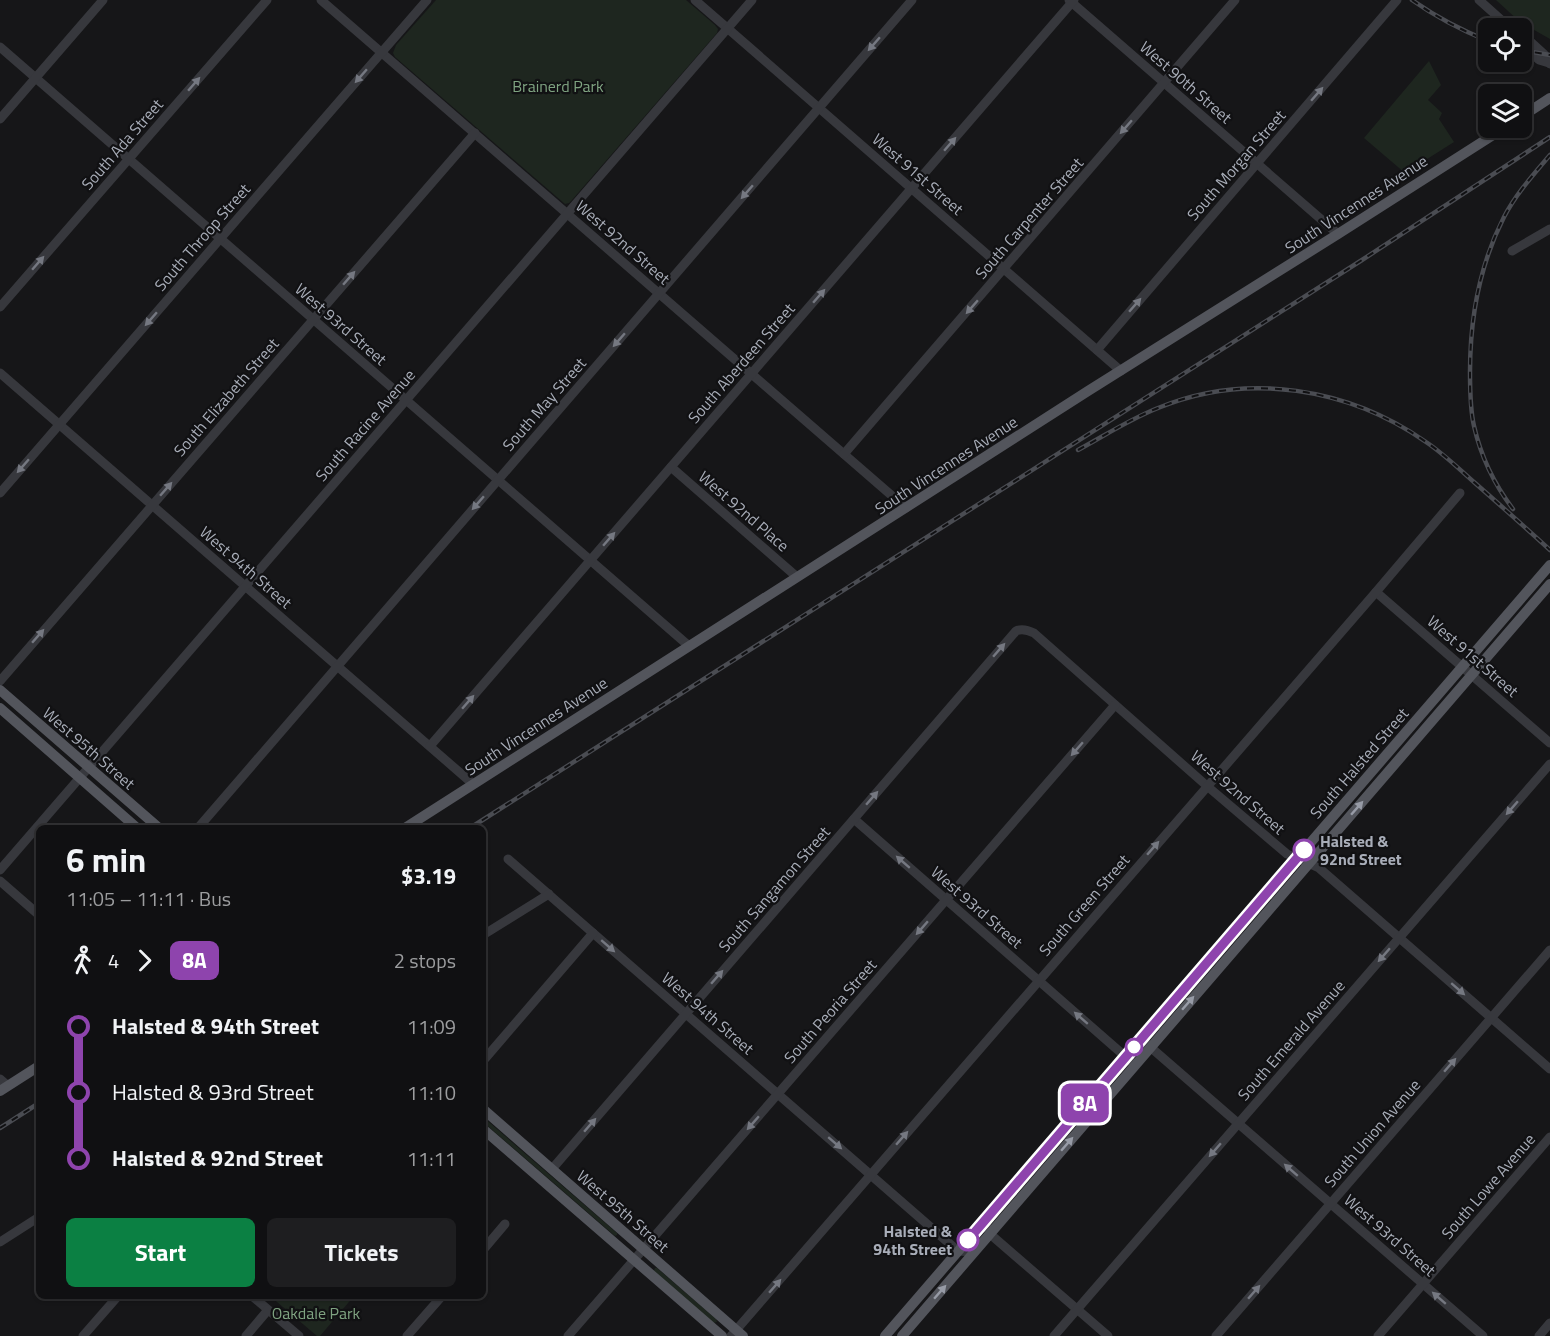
<!DOCTYPE html>
<html lang="en">
<head>
<meta charset="utf-8">
<style>
	:root { --surface:#101012; --page:#1e1e20; --text:#f1f3f6; --muted:#9c9d9f; --line:#303032; --accent:#0b8043 }
	body { margin:0; font-family:"Titillium Web",sans-serif; background:var(--page); color:var(--text); height:100vh; display:flex; flex-direction:column; font-size:22px; white-space:nowrap }
	* { box-sizing:border-box; margin:0 }
	p { font-size:20px; color:var(--muted) }
	.icon { flex:none; width:33px; height:33px; fill:none; stroke:currentColor; stroke-width:2; stroke-linecap:round; stroke-linejoin:round }
	.map { position:relative; flex:1; overflow:hidden }
	.drawer { position:absolute; left:36px; top:825px; width:450px; height:474px; display:flex; flex-direction:column; background:var(--surface); border-radius:9px; box-shadow:0 2px 4px #0004,0 0 0 2px var(--line) }
	.drawer>* { flex:none }
	.badge { padding:0 12px; border-radius:9px; font-size:21px; line-height:39px }
	.buttons { position:absolute; left:1478px; top:18px; display:grid; gap:12px }
	.buttons a { display:grid; place-items:center; width:54px; height:54px; border-radius:9px; background:var(--surface); box-shadow:0 2px 4px #0004,0 0 0 2px var(--line); font-size:30px }
	.map>.badge { position:absolute; translate:-50% -50%; box-shadow:0 0 0 3px #fff }
	.legs { display:flex; align-items:center; gap:9px; height:66px; padding:0 30px; font-size:20px }
	.legs p { margin-inline-start:auto }
	.summary { display:flex; align-items:center; justify-content:space-between; height:102px; padding:0 30px }
	h1 { font-size:33px; font-weight:700; line-height:45px }
	.action { display:flex; gap:12px; margin-top:auto; padding:12px 30px }
	.action a { flex:1; height:69px; border-radius:9px; background:var(--accent); color:#fff; font-size:24px; font-weight:700; line-height:69px; text-align:center }
	.action a+a { background:var(--page); color:var(--text) }
	ul { padding:0 30px; list-style:none }
	li { display:flex; align-items:center; gap:21px; height:66px; font-size:22px }
	li i { display:grid; place-items:center; width:9px; height:100%; margin:0 8px; background:currentColor }
	li i::after { content:''; width:15px; height:15px; margin:-8px; border:4px solid; border-radius:50%; background:var(--surface) }
	li p { margin-inline-start:auto }
	li:first-child i { background:linear-gradient(#0000 50%,currentColor 0) }
	li:last-child i { background:linear-gradient(currentColor 50%,#0000 0) }
	.map>svg:first-child { display:block }
	.green { fill:#1e261f }
	.lines { fill:none; stroke-linecap:round; stroke-linejoin:round }
	.minor { stroke:#37383d; stroke-width:9 }
	.major { stroke:#53555c; stroke-width:10 }
	.rail-casing { stroke:#4a4c52; stroke-width:4.5 }
	.rail { stroke:#111113; stroke-width:2; stroke-dasharray:7; stroke-linecap:butt }
	.oneway { fill:#757881 }
	.oneway2 { fill:#979ba6 }
	.line-1-casing { stroke:#fff; stroke-width:14 }
	.line-1 { stroke:#8e44ad; stroke-width:9 }
	.stop-1-dot { fill:#fff; stroke:#8e44ad; stroke-width:3 }
	.labels { text-anchor:middle; dominant-baseline:central; stroke-width:4.5; stroke-linejoin:round; paint-order:stroke }
	.street-label { font-size:16px; fill:#a8adb8; stroke:#111113 }
	.park-label { font-size:16px; fill:#7fa381; stroke:#111113 }
	.stop-label { font-size:16px; font-weight:bold; fill:#a8adb8; stroke:#111113; text-anchor:start }
</style>
</head>
<body>
<div class="map">
<svg width="1550" height="1336" viewBox="0 0 1550 1336">
	<rect width="100%" height="100%" fill="#161618"/>
	<!-- green -->
	<g class="green">
		<path d="M436,0H686L715,25L718,29L717,33L572,200L569,203L565,204L395,57L393,53L396,45Z"/>
		<path d="M1496,0H1550V39L1520,22Z"/>
		<path d="M1429,61L1441,85L1428,100L1442,113L1439,119L1454,142L1405,173L1364,138Z"/>
		<path d="M483,1117L617,1233V1235L615,1236L483,1122Z"/>
		<path d="M655,1268H657L716,1319L717,1322L713,1323L654,1271Z"/>
		<path d="M270,1296H354L320,1336H317Z"/>
	</g>
	<g class="lines">
		<!-- minor -->
		<g class="minor">
			<path d="M321,0L906,508"/>
			<path d="M695,0L1121,371"/>
			<path d="M1069,0L1338,234"/>
			<path d="M1479,0L1507,25L1514,28"/>
			<path d="M1521,33L1544,54L1550,64"/>
			<path d="M1521,44L1539,60L1549,63"/>
			<path d="M0,47L689,646"/>
			<path d="M0,119L103,0"/>
			<path d="M1512,251L1550,229"/>
			<path d="M0,307L267,0"/>
			<path d="M1097,350L1397,0"/>
			<path d="M0,373L473,784"/>
			<path d="M844,454L1235,0"/>
			<path d="M671,467L797,577"/>
			<path d="M0,493L427,0"/>
			<path d="M1376,592L1550,743"/>
			<path d="M0,681L475,133"/>
			<path d="M430,746L1074,0"/>
			<path d="M854,819L1135,1065"/>
			<path d="M198,828L912,0"/>
			<path d="M508,859L958,1251L974,1252"/>
			<path d="M0,870L752,0"/>
			<path d="M0,881L39,915"/>
			<path d="M483,935L549,894"/>
			<path d="M1141,1039L1483,1336"/>
			<path d="M483,1061L593,933"/>
			<path d="M0,1079L8,1086"/>
			<path d="M552,1169L1016,631C1022,628 1028,630 1034,633L1207,786L1287,854L1319,868L1550,1069"/>
			<path d="M984,1221L990,1234L1108,1336"/>
			<path d="M0,1242L39,1217"/>
			<path d="M483,1250L505,1224"/>
			<path d="M252,1296L299,1336"/>
			<path d="M83,1336L118,1296"/>
			<path d="M246,1336L268,1310"/>
			<path d="M407,1336L442,1296"/>
			<path d="M568,1336L1115,705"/>
			<path d="M731,1336L1376,592L1460,493"/>
			<path d="M1054,1336L1550,764"/>
			<path d="M1216,1336L1550,950"/>
			<path d="M1378,1336L1550,1137"/>
			<path d="M1539,1336L1550,1323"/>
		</g>
		<!-- major -->
		<g class="major">
			<path d="M1521,117L1550,98"/>
			<path d="M0,690L159,828"/>
			<path d="M0,708L137,828"/>
			<path d="M405,828L1088,391L1338,234L1504,128"/>
			<path d="M0,1091L39,1066"/>
			<path d="M483,1109L743,1336"/>
			<path d="M483,1129L722,1336"/>
			<path d="M885,1336L1550,565"/>
			<path d="M902,1336L1550,584"/>
		</g>
		<!-- rail casing -->
		<g class="rail-casing">
			<g id="rail">
				<path d="M1412,0C1436,17 1461,30 1488,41"/>
				<path d="M1521,50L1550,55"/>
				<path d="M1078,450C1104,436 1130,419 1158,408C1247,371 1349,388 1426,442C1444,454 1459,469 1475,483C1500,505 1525,527 1550,550"/>
				<path d="M1513,509C1494,484 1481,457 1474,426C1470,409 1470,390 1470,372C1470,318 1479,266 1504,217C1516,194 1533,175 1550,155"/>
				<path d="M470,828L1362,260L1550,137"/>
				<path d="M0,1128L39,1103"/>
			</g>
		</g>
		<!-- rail -->
		<use href="#rail" class="rail"/>
	</g>
	<!-- one-way arrows -->
	<defs><path id="oneway-solid" d="M-6-.8H1V-3.2L6.5 0L1 3.2V.8H-6Z" transform="scale(1.5)"/></defs>
	<g class="oneway">
		<use href="#oneway-solid" transform="translate(874 44) rotate(131)"/>
		<use href="#oneway-solid" transform="translate(361 76) rotate(131)"/>
		<use href="#oneway-solid" transform="translate(194 84) rotate(-49)"/>
		<use href="#oneway-solid" transform="translate(1317 94) rotate(-49)"/>
		<use href="#oneway-solid" transform="translate(1126 127) rotate(131)"/>
		<use href="#oneway-solid" transform="translate(950 144) rotate(-49)"/>
		<use href="#oneway-solid" transform="translate(747 192) rotate(131)"/>
		<use href="#oneway-solid" transform="translate(38 263) rotate(-49)"/>
		<use href="#oneway-solid" transform="translate(349 278) rotate(-49)"/>
		<use href="#oneway-solid" transform="translate(819 296) rotate(-49)"/>
		<use href="#oneway-solid" transform="translate(1135 305) rotate(-49)"/>
		<use href="#oneway-solid" transform="translate(972 307) rotate(131)"/>
		<use href="#oneway-solid" transform="translate(151 319) rotate(131)"/>
		<use href="#oneway-solid" transform="translate(619 340) rotate(131)"/>
		<use href="#oneway-solid" transform="translate(23 466) rotate(131)"/>
		<use href="#oneway-solid" transform="translate(166 489) rotate(-49)"/>
		<use href="#oneway-solid" transform="translate(478 503) rotate(131)"/>
		<use href="#oneway-solid" transform="translate(609 539) rotate(-49)"/>
		<use href="#oneway-solid" transform="translate(38 636) rotate(-49)"/>
		<use href="#oneway-solid" transform="translate(999 650) rotate(-49)"/>
		<use href="#oneway-solid" transform="translate(468 702) rotate(-49)"/>
		<use href="#oneway-solid" transform="translate(1077 749) rotate(131)"/>
		<use href="#oneway-solid" transform="translate(872 798) rotate(-49)"/>
		<use href="#oneway-solid" transform="translate(1512 808) rotate(131)"/>
		<use href="#oneway-solid" transform="translate(1153 848) rotate(-49)"/>
		<use href="#oneway-solid" transform="translate(903 862) rotate(-139)"/>
		<use href="#oneway-solid" transform="translate(922 928) rotate(131)"/>
		<use href="#oneway-solid" transform="translate(608 946) rotate(41)"/>
		<use href="#oneway-solid" transform="translate(1384 955) rotate(131)"/>
		<use href="#oneway-solid" transform="translate(717 977) rotate(-49)"/>
		<use href="#oneway-solid" transform="translate(1458 989) rotate(41)"/>
		<use href="#oneway-solid" transform="translate(1081 1018) rotate(-139)"/>
		<use href="#oneway-solid" transform="translate(1450 1065) rotate(-49)"/>
		<use href="#oneway-solid" transform="translate(753 1123) rotate(131)"/>
		<use href="#oneway-solid" transform="translate(590 1125) rotate(-49)"/>
		<use href="#oneway-solid" transform="translate(902 1138) rotate(-49)"/>
		<use href="#oneway-solid" transform="translate(835 1143) rotate(41)"/>
		<use href="#oneway-solid" transform="translate(1215 1150) rotate(131)"/>
		<use href="#oneway-solid" transform="translate(1291 1170) rotate(-139)"/>
		<use href="#oneway-solid" transform="translate(775 1286) rotate(-49)"/>
		<use href="#oneway-solid" transform="translate(1254 1292) rotate(-49)"/>
		<use href="#oneway-solid" transform="translate(1439 1298) rotate(-139)"/>
	</g>
	<g class="oneway2">
		<use href="#oneway-solid" transform="translate(1357 808) rotate(-49)"/>
		<use href="#oneway-solid" transform="translate(1188 1003) rotate(-49)"/>
		<use href="#oneway-solid" transform="translate(1067 1144) rotate(-49)"/>
		<use href="#oneway-solid" transform="translate(940 1292) rotate(-49)"/>
	</g>
	<g class="lines">
		<!-- line-1 casing -->
		<g class="line-1-casing">
			<path id="line-1" d="M968,1240L1304,850"/>
		</g>
		<!-- line-1 -->
		<use href="#line-1" class="line-1"/>
	</g>
	<!-- markers -->
	<g class="stop-1-dot">
		<circle cx="1304" cy="850" r="10"/>
		<circle cx="1134" cy="1047" r="8"/>
		<circle cx="968" cy="1240" r="10"/>
	</g>
	<g class="labels">
		<!-- street labels -->
		<g class="street-label">
			<text transform="translate(1186 82) rotate(41)">West 90th Street</text>
			<text transform="translate(122 144) rotate(-49)">South Ada Street</text>
			<text transform="translate(1236 165) rotate(-49)">South Morgan Street</text>
			<text transform="translate(918 174) rotate(41)">West 91st Street</text>
			<text transform="translate(1356 204) rotate(-33)">South Vincennes Avenue</text>
			<text transform="translate(1029 218) rotate(-49)">South Carpenter Street</text>
			<text transform="translate(202 237) rotate(-49)">South Throop Street</text>
			<text transform="translate(623 242) rotate(41)">West 92nd Street</text>
			<text transform="translate(341 324) rotate(41)">West 93rd Street</text>
			<text transform="translate(741 363) rotate(-49)">South Aberdeen Street</text>
			<text transform="translate(226 397) rotate(-49)">South Elizabeth Street</text>
			<text transform="translate(544 404) rotate(-49)">South May Street</text>
			<text transform="translate(365 425) rotate(-49)">South Racine Avenue</text>
			<text transform="translate(946 465) rotate(-33)">South Vincennes Avenue</text>
			<text transform="translate(744 511) rotate(41)">West 92nd Place</text>
			<text transform="translate(246 567) rotate(41)">West 94th Street</text>
			<text transform="translate(1473 656) rotate(41)">West 91st Street</text>
			<text transform="translate(536 726) rotate(-33)">South Vincennes Avenue</text>
			<text transform="translate(89 748) rotate(41)">West 95th Street</text>
			<text transform="translate(1359 763) rotate(-49)">South Halsted Street</text>
			<text transform="translate(1238 792) rotate(41)">West 92nd Street</text>
			<text transform="translate(774 889) rotate(-49)">South Sangamon Street</text>
			<text transform="translate(1084 905) rotate(-49)">South Green Street</text>
			<text transform="translate(977 907) rotate(41)">West 93rd Street</text>
			<text transform="translate(830 1011) rotate(-49)">South Peoria Street</text>
			<text transform="translate(708 1013) rotate(41)">West 94th Street</text>
			<text transform="translate(1291 1040) rotate(-49)">South Emerald Avenue</text>
			<text transform="translate(1372 1133) rotate(-49)">South Union Avenue</text>
			<text transform="translate(1488 1186) rotate(-49)">South Lowe Avenue</text>
			<text transform="translate(623 1211) rotate(41)">West 95th Street</text>
			<text transform="translate(1390 1235) rotate(41)">West 93rd Street</text>
		</g>
		<!-- park labels -->
		<g class="park-label">
			<text x="558" y="86">Brainerd Park</text>
			<text x="316" y="1313">Oakdale Park</text>
		</g>
		<!-- stop labels -->
		<g class="stop-label">
			<text x="1320" y="841">Halsted &amp;<tspan x="1320" dy="18">92nd Street</tspan></text>
			<text x="952" y="1231" text-anchor="end">Halsted &amp;<tspan x="952" dy="18">94th Street</tspan></text>
		</g>
	</g>
</svg>
<div class="buttons">
<a><svg class="icon" aria-label="locate" viewBox="0 0 24 24"><circle cx="12" cy="12" r="6"/><path d="M12 2v4M12 18v4M2 12h4M18 12h4"/></svg></a>
<a><svg class="icon" aria-label="layers" viewBox="0 0 24 24"><path d="M12 4l9 5-9 5-9-5zM3 14l9 5 9-5"/></svg></a>
</div>
<b class="badge" style="left:1085px;top:1103px;background:#8e44ad;color:#fff">8A</b>
<section class="drawer">
<div class="summary"><div><h1>6 min</h1><p>11:05 – 11:11 · Bus</p></div><b>$3.19</b></div>
<div class="legs"><svg class="icon" aria-label="walk" viewBox="0 0 24 24"><circle cx="13" cy="4" r="2"/><path d="M13 8l-2 6 4 7M11 14l-3 7M7 12l3-4h3l4 4"/></svg>4<svg class="icon" aria-label="forward" viewBox="0 0 24 24"><path d="M9 5l7 7-7 7"/></svg><b class="badge" style="background:#8e44ad;color:#fff">8A</b><p>2 stops</p></div>
<ul>
<li><i style="color:#8e44ad"></i><b>Halsted &amp; 94th Street</b><p>11:09</p></li>
<li><i style="color:#8e44ad"></i><span>Halsted &amp; 93rd Street</span><p>11:10</p></li>
<li><i style="color:#8e44ad"></i><b>Halsted &amp; 92nd Street</b><p>11:11</p></li>
</ul>
<div class="action"><a>Start</a><a>Tickets</a></div>
</section>
</div>
</body>
</html>
